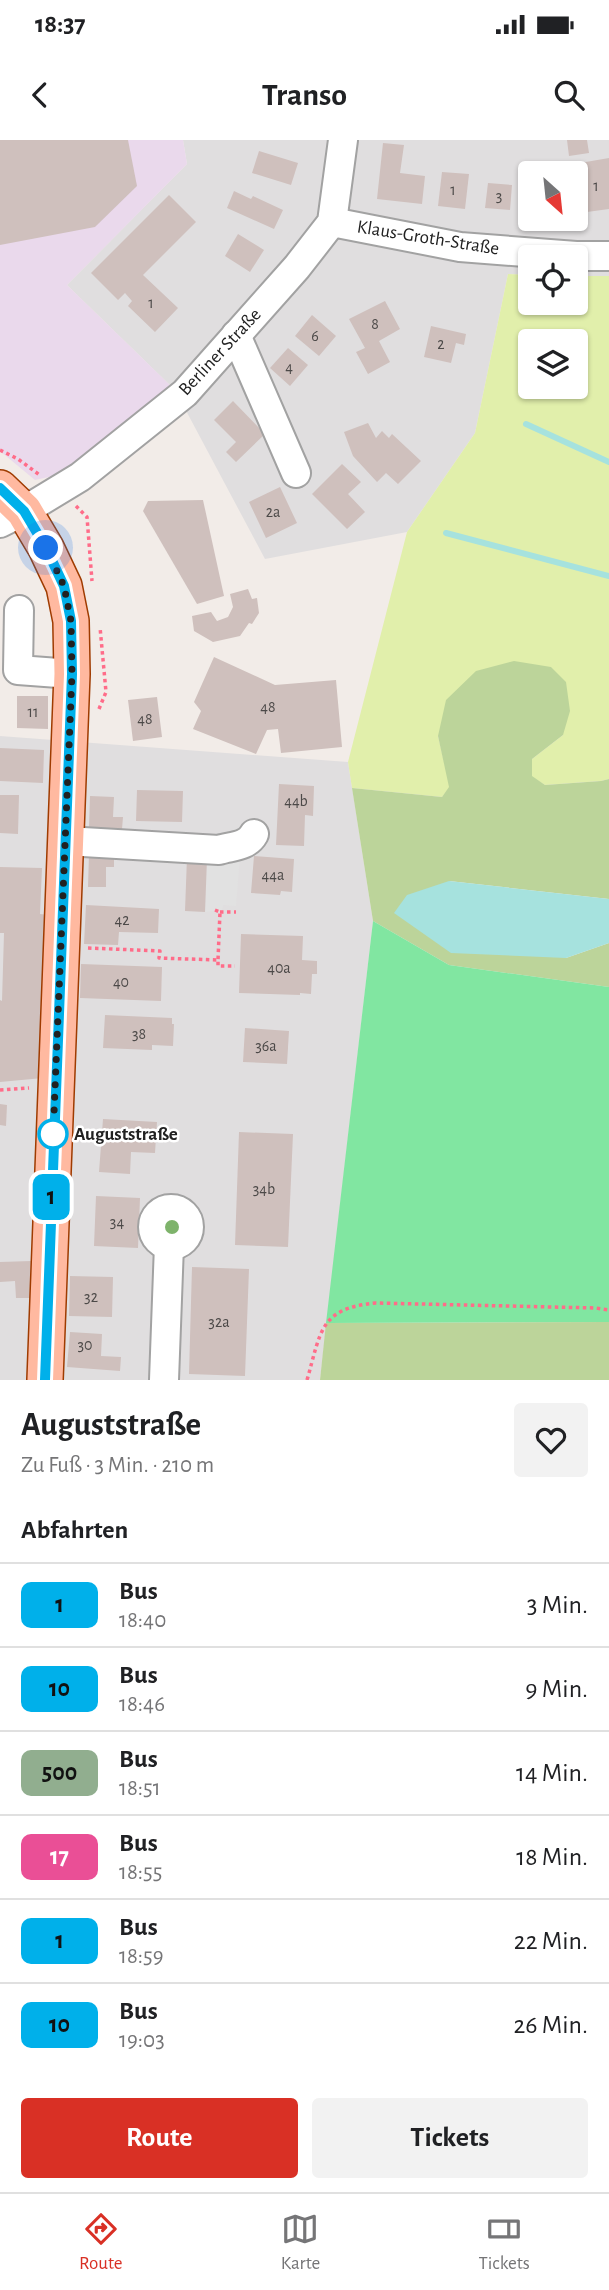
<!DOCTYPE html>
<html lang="de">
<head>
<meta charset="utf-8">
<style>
	:root { --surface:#fff; --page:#f2f2f2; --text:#202124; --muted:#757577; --line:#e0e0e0; --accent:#d93025 }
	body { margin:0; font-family:"Alegreya Sans",sans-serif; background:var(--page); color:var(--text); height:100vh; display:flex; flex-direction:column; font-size:26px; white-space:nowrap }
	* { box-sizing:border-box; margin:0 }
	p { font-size:23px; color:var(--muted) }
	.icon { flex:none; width:38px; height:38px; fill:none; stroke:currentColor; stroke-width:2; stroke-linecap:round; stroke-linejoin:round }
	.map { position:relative; height:1240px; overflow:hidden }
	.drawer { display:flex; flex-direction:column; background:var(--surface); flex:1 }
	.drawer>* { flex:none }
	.badge { padding:0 14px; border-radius:10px; font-size:24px; line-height:46px }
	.needle { width:46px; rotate:153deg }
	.fabs { position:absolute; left:518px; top:21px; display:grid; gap:14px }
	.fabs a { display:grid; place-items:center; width:70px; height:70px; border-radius:7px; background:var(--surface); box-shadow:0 2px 5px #0004; font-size:35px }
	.you { position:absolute; width:35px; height:35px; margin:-18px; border:5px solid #fff; border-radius:50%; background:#1a73e8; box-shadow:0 0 0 10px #1a73e833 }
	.map>.badge { position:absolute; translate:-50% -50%; box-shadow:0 0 0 4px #fff }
	h2 { padding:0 21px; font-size:26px; line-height:63px }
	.round { display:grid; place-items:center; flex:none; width:74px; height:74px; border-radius:7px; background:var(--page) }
	.summary { display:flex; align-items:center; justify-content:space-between; height:119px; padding:0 21px }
	h1 { font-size:33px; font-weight:700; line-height:52px }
	.button { display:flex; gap:14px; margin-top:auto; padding:14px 21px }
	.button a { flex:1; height:80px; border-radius:7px; background:var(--accent); color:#fff; font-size:28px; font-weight:700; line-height:80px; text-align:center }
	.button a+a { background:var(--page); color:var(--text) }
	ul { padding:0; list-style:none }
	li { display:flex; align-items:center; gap:21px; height:84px; padding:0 21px; border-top:2px solid var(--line) }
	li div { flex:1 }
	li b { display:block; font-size:26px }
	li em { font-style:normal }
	li .badge { min-width:77px; font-weight:700; text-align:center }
	.status { display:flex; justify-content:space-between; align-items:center; height:49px; padding:0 35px; background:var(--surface); direction:ltr }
	.status svg { height:19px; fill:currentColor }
	header { display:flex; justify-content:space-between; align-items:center; height:91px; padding:0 21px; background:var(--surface); font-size:32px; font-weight:700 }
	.tab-bar { display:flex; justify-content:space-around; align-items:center; height:98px; border-top:2px solid var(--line); background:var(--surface); font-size:19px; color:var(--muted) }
	.tab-bar a { display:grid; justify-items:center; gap:4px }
	.tab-bar .on { color:var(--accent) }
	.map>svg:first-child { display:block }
	.residential { fill:#e0dedf; fill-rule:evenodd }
	.industrial { fill:#ead9ec }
	.grass { fill:#e1efab; fill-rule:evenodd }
	.forest { fill:#bcd49a }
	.pitch { fill:#81e6a1 }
	.parking { fill:#e1e1e1 }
	.water { fill:#a6e2de }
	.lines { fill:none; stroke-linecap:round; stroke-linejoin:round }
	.stream { stroke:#a6e2de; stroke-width:6 }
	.building { fill:#cfc0bd }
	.minor-casing { stroke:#a2a2a2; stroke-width:32 }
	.major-casing { stroke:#9f3b00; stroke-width:38 }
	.path { stroke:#ff6c89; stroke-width:3.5; stroke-dasharray:3.5 3.5; stroke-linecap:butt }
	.minor { stroke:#fff; stroke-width:28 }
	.major { stroke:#ffb9a0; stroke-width:35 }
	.tree { fill:#7eb36b }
	.line-casing { stroke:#fff; stroke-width:16 }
	.line { stroke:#00b0ea; stroke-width:10 }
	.walk { stroke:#212121; stroke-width:7; stroke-dasharray:0 12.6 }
	.stop-dot { fill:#fff; stroke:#00b0ea; stroke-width:3.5 }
	.labels { text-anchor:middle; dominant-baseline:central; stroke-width:5; stroke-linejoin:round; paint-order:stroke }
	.number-label { font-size:16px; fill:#4c4948 }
	.street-label { font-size:19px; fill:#212121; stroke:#fff }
	.stop-label { font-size:19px; font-weight:bold; fill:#212121; stroke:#fff; text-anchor:start }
</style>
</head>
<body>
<div class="status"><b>18:37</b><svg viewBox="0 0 49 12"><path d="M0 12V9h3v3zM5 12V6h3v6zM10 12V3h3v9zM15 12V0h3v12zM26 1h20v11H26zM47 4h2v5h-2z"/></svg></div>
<header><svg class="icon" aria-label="back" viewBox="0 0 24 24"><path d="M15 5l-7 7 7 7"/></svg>Transo<svg class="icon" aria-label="search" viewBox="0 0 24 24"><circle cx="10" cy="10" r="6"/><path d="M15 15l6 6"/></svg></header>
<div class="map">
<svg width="609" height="1240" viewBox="0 0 609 1240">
	<rect width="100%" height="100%" fill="#f2ece8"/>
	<!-- residential -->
	<g class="residential">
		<path d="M183,0H609V136H576V117H530V135L508,134L475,293L407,392L265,419L175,250L67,145L187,24ZM530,33H576V79H530Z"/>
		<path d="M0,596L348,622L373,781L320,1240H0Z"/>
	</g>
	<!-- industrial -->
	<path class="industrial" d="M0,0H183L187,24L67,145L175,250L67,333L35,340L0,311Z"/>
	<!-- grass -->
	<path class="grass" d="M508,134L530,135V163H576V136H609V639L601,641L545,645L532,637V619L563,595L438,596L450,647L442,657L352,648L348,622L407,392L475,293ZM530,201H576V247H530Z"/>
	<!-- forest -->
	<g class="forest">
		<path d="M514,521L551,527L566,542L570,571L563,595L532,619V636L545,645L601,641L609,639V759L449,741L566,818L609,803V847L449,825L373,781L352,648L442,657L449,647L438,596L446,560L476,531Z"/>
		<path d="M609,1182V1240H320L326,1183Z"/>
	</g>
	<!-- pitch -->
	<path class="pitch" d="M373,781L449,825L609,847V1182L326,1183Z"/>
	<!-- parking -->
	<path class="parking" d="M240,717L236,766L223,765L222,770L205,772L207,718Z"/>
	<!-- water -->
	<path class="water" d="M449,741L609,759V803L566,818L451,813L394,773L407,755Z"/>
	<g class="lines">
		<!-- stream -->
		<g class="stream">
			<path d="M526,284L609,322"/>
			<path d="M446,393L609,436"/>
		</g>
	</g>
	<!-- building -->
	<g class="building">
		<path d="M0,0H128L137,46L95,87L0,105Z"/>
		<path d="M567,0H587L589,13L569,16Z"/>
		<path d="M383,3L404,5L400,33L425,36L422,64L377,59Z"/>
		<path d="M259,11L298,23L291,45L252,33Z"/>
		<path d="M609,18V69L587,72L580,23Z"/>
		<path d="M442,32L469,34L465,69L438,66Z"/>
		<path d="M488,43L512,45L510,70L485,68Z"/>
		<path d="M234,51L251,59L253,56L283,70L274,89L227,68Z"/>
		<path d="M169,55L196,82L143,135L178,168L155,192L128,166L132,161L125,153L118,160L91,133Z"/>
		<path d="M238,94L264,110L250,132L225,116Z"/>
		<path d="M385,161L400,189L379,201L390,222L368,234L356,212L365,208L349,179Z"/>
		<path d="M312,175L336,196L319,216L295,196Z"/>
		<path d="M431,186L466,194L464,205L456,203L451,223L424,217Z"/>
		<path d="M288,208L308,225L290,246L270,228Z"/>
		<path d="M233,261L265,294L236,322L226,312L236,302L214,280Z"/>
		<path d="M368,283L376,298L382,291L389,298L392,294L421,321L398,344L386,333L377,342L353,316L344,292Z"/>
		<path d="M342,324L361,342L348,354L365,372L347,389L312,354Z"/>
		<path d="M280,347L297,383L266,398L249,362Z"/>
		<path d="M203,360L224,456L197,464L143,371L148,361Z"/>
		<path d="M248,449L252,459L257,458L259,473L252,484L249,483L240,496L213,502L194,491L192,476L211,472L217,481L228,477L233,467L230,454Z"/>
		<path d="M214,517L275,545L336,540L342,607L281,613L278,589L267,590L256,614L193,589L201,571L194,562Z"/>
		<path d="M17,556H48V589L17,588Z"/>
		<path d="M157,557L162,597L133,601L128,560Z"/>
		<path d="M0,608L44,610L43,643L0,641Z"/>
		<path d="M279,644L314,646L313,676L305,675L304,706L276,705Z"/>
		<path d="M137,650L183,651L182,682L136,681Z"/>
		<path d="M0,655H19L18,694L0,693Z"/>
		<path d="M90,656L114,657L113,677H123L122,689L89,688Z"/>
		<path d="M89,715L114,716V727H106V747H88Z"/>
		<path d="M254,716L294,719L292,752L281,751L280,755L251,753Z"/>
		<path d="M187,717L207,718L205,772L185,771Z"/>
		<path d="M0,727L42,728L40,774L49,775L43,938L0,942V860L2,861L4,793H0Z"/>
		<path d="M86,765L159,769L158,793L119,792L118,805L84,804Z"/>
		<path d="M241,794L303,796L302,820L317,821V834H312L311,854L300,853V855L239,853Z"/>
		<path d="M81,824L162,827L161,861L80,858Z"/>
		<path d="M105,875L172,878V884H174L173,906L152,905V910L103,908Z"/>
		<path d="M245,888L289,891L287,924L243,922Z"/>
		<path d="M0,964L7,965L6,986L0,985Z"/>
		<path d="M103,979L157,982L155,1013L131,1012L130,1034L99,1032Z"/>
		<path d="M239,992L293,994L288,1107L235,1105Z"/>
		<path d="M96,1056L140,1058L138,1108L94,1106Z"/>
		<path d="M31,1121L33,1158H16L15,1141L0,1142V1122Z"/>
		<path d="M192,1127L249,1129L245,1236L189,1234Z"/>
		<path d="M70,1136L113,1137L112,1177L69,1176Z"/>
		<path d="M70,1192L102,1194L101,1216L121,1217L120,1231L67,1227Z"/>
	</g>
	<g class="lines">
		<!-- minor casing -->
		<g class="minor-casing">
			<g id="minor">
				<path d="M332,82L460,107L576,116H609"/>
				<path d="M236,195L296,333"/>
				<path d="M0,383L24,371L80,337L185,253L297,127L332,82L343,0"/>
				<path d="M19,470L18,530L72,534"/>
				<path d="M66,701L219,710C231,706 247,707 254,694"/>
				<circle cx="171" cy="1087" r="18"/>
				<path d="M164,1240L169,1105"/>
			</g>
		</g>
		<!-- major casing -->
		<g class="major-casing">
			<path id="major" d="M0,348L24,371L46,408L64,446L71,481L72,534L45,1240"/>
		</g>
		<!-- path -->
		<g class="path">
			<path d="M0,310L18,319L41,336"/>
			<path d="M76,366L87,377L92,441"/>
			<path d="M99,569L106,552L100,487"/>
			<path d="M215,770L220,772L218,820"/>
			<path d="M220,772H236"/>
			<path d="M88,808L160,811L159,818L218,820V826H235"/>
			<path d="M0,950L29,948"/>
			<path d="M307,1240C321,1192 319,1168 376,1163L596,1168L609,1170"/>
		</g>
		<!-- minor -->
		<use href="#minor" class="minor"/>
		<!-- major -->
		<use href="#major" class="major"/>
	</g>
	<!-- trees -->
	<circle class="tree" cx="172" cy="1087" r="7"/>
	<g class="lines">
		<!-- line casing -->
		<g class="line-casing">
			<path id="line" d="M0,348L24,371L46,408L64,446L71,481L72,534L45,1240"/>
		</g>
		<!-- line -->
		<use href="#line" class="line"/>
		<!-- walk -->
		<path class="walk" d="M46,408L64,446L71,481L72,534L53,998V994"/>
	</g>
	<!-- markers -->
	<circle class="stop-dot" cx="53" cy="994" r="14"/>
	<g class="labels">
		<!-- number labels -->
		<g class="number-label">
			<text x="596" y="46">1</text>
			<text x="453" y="50">1</text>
			<text x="499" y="56">3</text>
			<text x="151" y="163">1</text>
			<text x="375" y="184">8</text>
			<text x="315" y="196">6</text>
			<text x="441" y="204">2</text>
			<text x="289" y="227">4</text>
			<text x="273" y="372">2a</text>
			<text x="268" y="567">48</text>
			<text x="33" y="572">11</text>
			<text x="145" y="579">48</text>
			<text x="296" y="661">44b</text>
			<text x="273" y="735">44a</text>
			<text x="122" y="780">42</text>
			<text x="279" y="828">40a</text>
			<text x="121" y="842">40</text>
			<text x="139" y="894">38</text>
			<text x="266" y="906">36a</text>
			<text x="264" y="1049">34b</text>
			<text x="117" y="1082">34</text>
			<text x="91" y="1157">32</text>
			<text x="219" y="1182">32a</text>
			<text x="85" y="1205">30</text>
		</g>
		<!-- street labels -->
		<g class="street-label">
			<text transform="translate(428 98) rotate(9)">Klaus-Groth-Straße</text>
			<text transform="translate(220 212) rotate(-47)">Berliner Straße</text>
		</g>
		<!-- stop labels -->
		<g class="stop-label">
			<text x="74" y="994">Auguststraße</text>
		</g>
	</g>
</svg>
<div class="fabs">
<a><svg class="needle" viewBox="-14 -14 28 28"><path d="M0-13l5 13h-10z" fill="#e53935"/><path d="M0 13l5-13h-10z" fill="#757577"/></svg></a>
<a><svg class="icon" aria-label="locate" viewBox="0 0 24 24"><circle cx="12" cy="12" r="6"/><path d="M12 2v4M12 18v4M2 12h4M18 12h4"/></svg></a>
<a><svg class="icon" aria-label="layers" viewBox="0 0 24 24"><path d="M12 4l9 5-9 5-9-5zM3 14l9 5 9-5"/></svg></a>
</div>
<div class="you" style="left:46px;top:408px"></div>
<b class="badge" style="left:51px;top:1057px;background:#00b0ea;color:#111">1</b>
</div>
<section class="drawer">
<div class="summary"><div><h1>Auguststraße</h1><p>Zu Fuß · 3 Min. · 210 m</p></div><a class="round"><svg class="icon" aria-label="heart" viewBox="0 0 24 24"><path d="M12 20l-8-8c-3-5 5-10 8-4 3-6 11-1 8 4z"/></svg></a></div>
<h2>Abfahrten</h2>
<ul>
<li><span class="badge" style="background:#00b0ea;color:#111">1</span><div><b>Bus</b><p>18:40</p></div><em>3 Min.</em></li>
<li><span class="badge" style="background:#00b0ea;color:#111">10</span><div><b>Bus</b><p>18:46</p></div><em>9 Min.</em></li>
<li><span class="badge" style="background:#91ae8f;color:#111">500</span><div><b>Bus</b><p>18:51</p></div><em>14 Min.</em></li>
<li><span class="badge" style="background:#ea4f96;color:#fff">17</span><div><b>Bus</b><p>18:55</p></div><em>18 Min.</em></li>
<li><span class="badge" style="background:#00b0ea;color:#111">1</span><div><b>Bus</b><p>18:59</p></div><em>22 Min.</em></li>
<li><span class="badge" style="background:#00b0ea;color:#111">10</span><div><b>Bus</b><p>19:03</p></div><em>26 Min.</em></li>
</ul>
<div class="button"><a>Route</a><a>Tickets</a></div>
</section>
<nav class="tab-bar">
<a class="on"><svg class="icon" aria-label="directions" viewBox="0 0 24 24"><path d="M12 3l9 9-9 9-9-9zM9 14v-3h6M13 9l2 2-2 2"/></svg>Route</a>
<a><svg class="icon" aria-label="map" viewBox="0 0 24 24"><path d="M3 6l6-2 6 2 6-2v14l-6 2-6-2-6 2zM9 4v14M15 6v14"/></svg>Karte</a>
<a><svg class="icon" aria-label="tickets" viewBox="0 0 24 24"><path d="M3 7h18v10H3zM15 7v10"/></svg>Tickets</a>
</nav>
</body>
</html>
